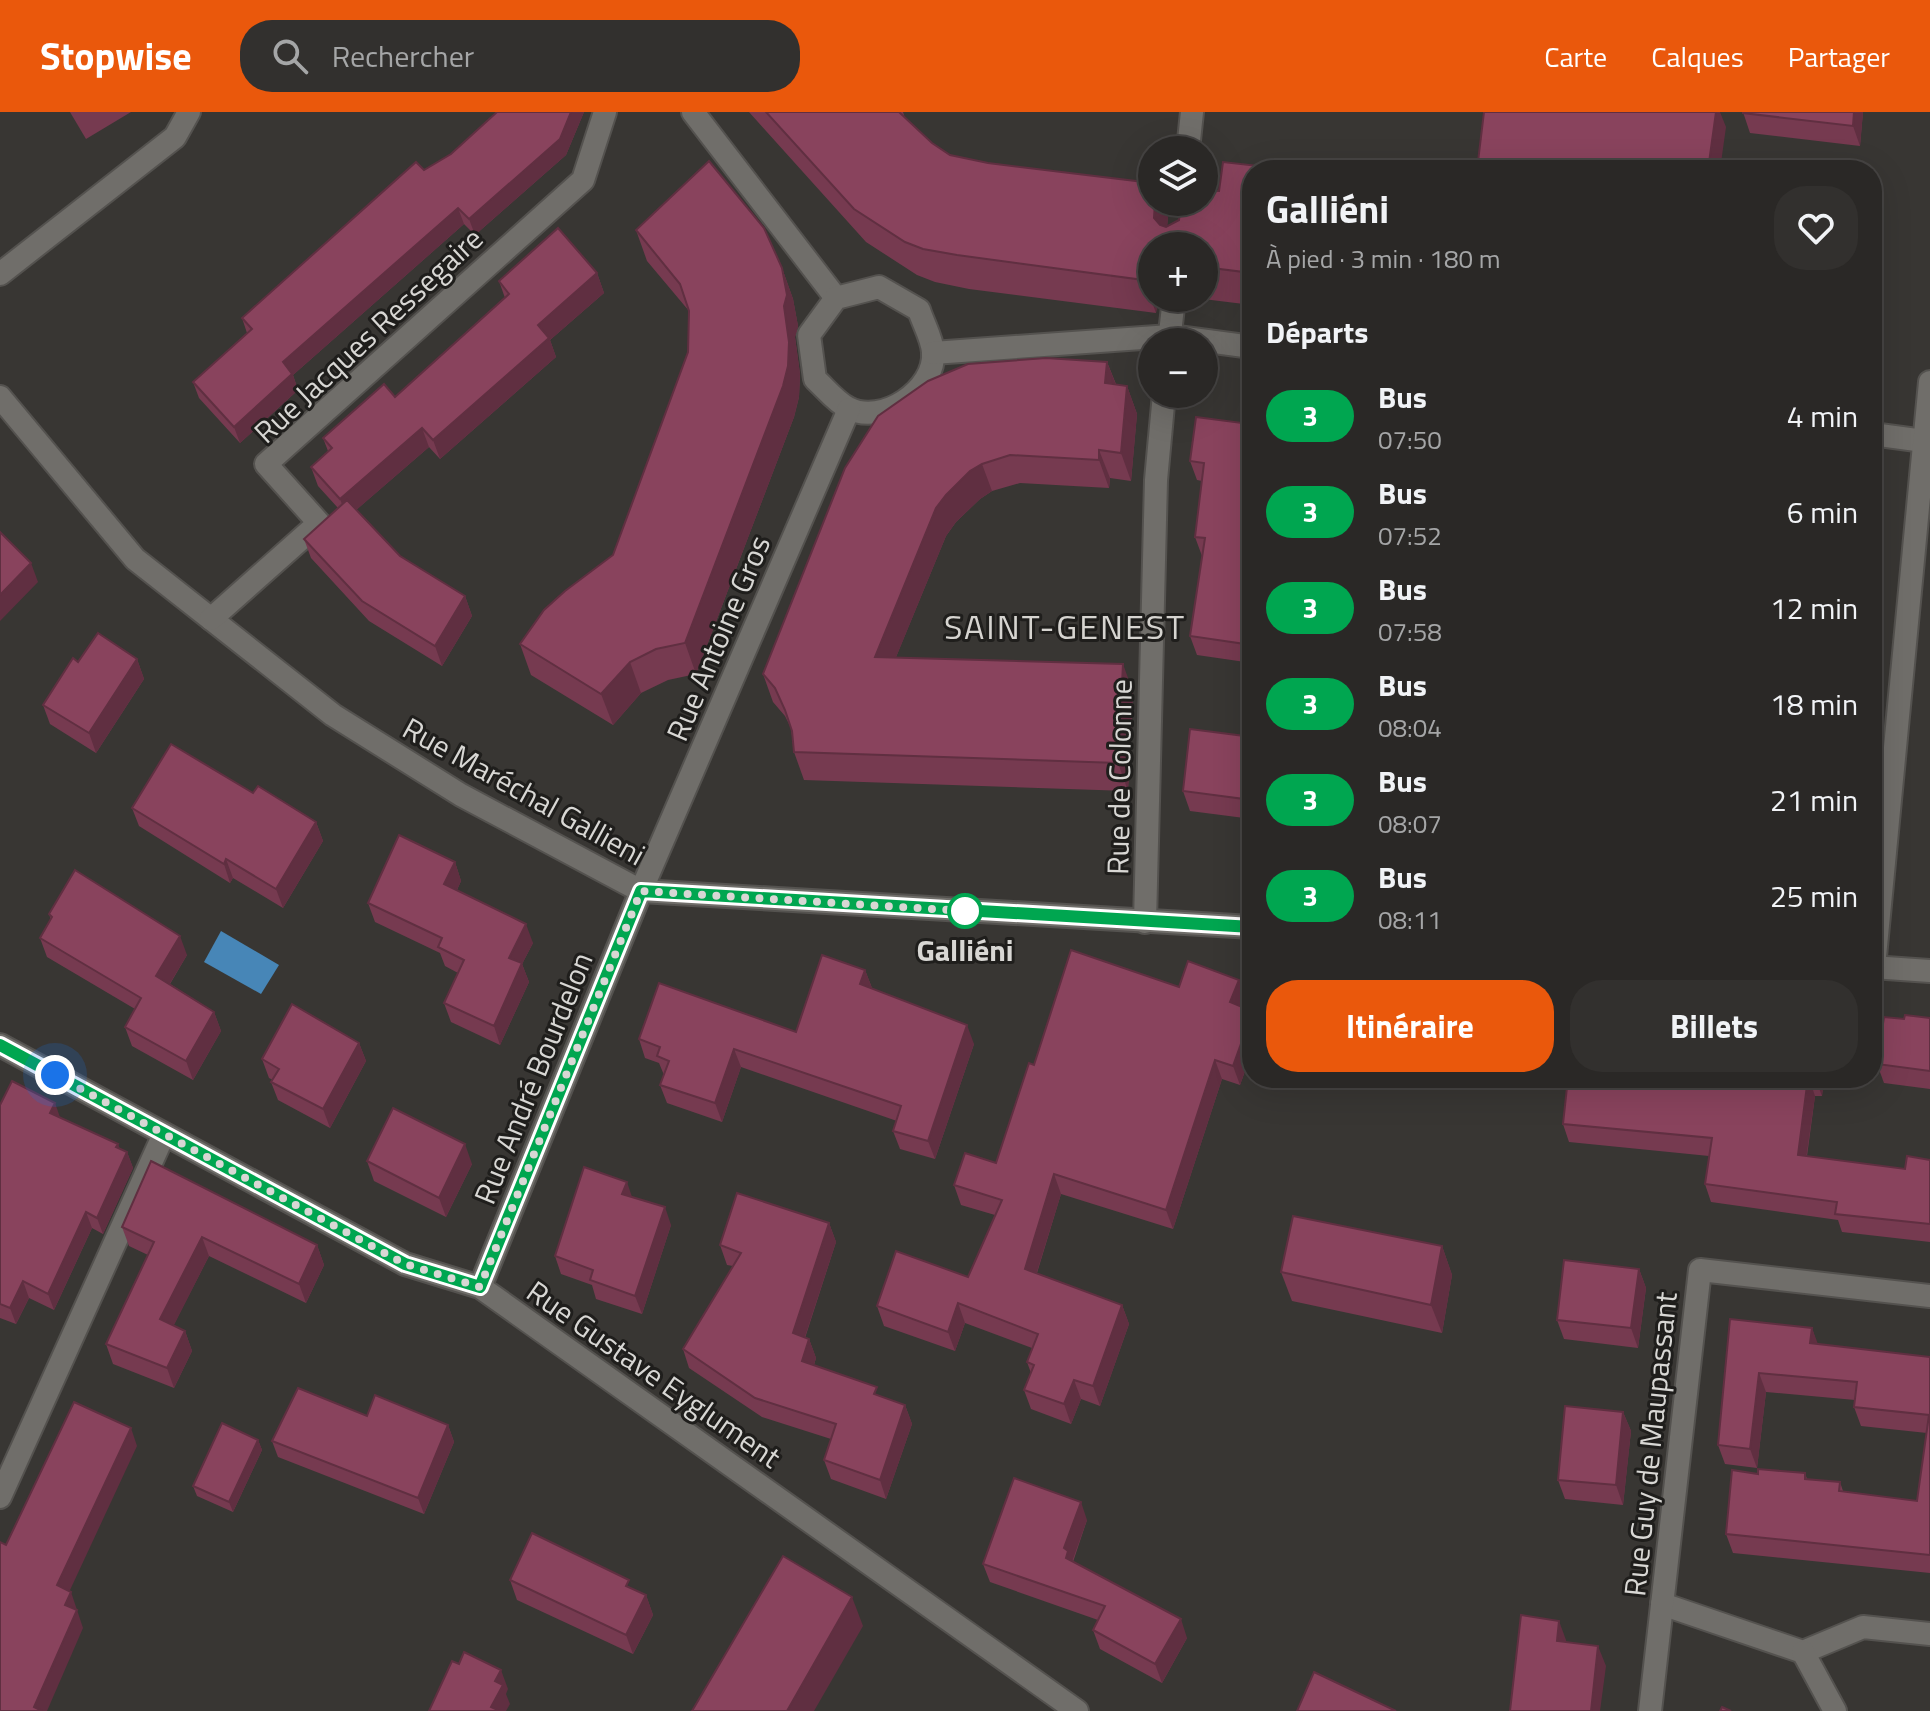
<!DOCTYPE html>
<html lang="fr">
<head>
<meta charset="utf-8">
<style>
	:root { --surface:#2a2826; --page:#32302e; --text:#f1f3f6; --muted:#a5a6a7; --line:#464443; --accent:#ea580c }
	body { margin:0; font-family:"Titillium Web",sans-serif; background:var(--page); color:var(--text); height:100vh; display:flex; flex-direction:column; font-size:30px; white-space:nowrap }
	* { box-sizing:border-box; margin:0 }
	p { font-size:26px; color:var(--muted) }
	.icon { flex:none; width:44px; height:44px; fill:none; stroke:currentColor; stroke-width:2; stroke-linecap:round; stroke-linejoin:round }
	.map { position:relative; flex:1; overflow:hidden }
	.panel { position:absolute; left:1242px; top:48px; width:640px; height:928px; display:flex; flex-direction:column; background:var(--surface); border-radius:32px; box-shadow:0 8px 32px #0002,0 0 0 2px var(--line) }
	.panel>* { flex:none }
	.badge { padding:0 16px; border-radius:26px; font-size:28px; line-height:52px }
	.fabs { position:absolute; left:1138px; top:24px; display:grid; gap:16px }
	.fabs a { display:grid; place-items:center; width:80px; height:80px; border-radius:50%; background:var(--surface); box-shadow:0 8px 32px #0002,0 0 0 2px var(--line); font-size:40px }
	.you { position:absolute; width:40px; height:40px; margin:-20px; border:6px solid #fff; border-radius:50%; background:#1a73e8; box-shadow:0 0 0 12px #1a73e833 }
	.map>.badge { position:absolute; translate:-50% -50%; box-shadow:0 0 0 4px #fff }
	h2 { padding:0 24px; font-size:30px; line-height:72px }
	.round { display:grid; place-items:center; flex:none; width:84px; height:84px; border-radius:32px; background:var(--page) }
	.summary { display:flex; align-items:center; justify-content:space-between; height:136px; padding:0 24px }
	h1 { font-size:38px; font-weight:700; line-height:60px }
	.button { display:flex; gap:16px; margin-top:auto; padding:16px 24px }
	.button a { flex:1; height:92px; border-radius:32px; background:var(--accent); color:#fff; font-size:32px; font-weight:700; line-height:92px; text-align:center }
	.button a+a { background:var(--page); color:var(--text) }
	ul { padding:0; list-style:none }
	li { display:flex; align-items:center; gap:24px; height:96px; padding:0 24px }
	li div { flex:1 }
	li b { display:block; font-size:30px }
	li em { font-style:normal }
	li .badge { min-width:88px; font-weight:700; text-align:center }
	header { display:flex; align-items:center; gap:48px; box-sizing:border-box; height:112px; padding:0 40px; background:var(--accent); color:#fff }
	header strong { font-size:38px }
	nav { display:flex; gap:44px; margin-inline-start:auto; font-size:28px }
	.search { width:560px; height:72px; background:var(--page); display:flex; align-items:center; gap:20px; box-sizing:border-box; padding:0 28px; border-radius:32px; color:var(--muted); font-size:30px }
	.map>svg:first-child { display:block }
	.water { fill:#4786b7 }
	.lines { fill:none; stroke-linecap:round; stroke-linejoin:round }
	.minor-casing { stroke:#54524f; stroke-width:26 }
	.minor { stroke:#706e6a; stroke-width:22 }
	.wall { fill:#763a50 }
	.shaded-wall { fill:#602f41 }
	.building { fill:#89435d; stroke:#602f41; stroke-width:2 }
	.line-casing { stroke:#fff; stroke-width:18 }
	.line { stroke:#00a650; stroke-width:12 }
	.walk { stroke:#d8d7d4; stroke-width:8; stroke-dasharray:0 14.4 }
	.stop-dot { fill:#fff; stroke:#00a650; stroke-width:4 }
	.labels { text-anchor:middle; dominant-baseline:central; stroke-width:6; stroke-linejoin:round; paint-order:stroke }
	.street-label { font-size:30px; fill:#d8d7d4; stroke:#1f1e1c }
	.stop-label { font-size:30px; font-weight:bold; fill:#d8d7d4; stroke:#1f1e1c }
	.quarter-label { font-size:34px; letter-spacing:2px; fill:#d6d4d0; stroke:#1f1e1c }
</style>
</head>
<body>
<header>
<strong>Stopwise</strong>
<div class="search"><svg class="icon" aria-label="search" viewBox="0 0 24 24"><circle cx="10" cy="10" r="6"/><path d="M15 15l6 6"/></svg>Rechercher</div>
<nav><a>Carte</a><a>Calques</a><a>Partager</a></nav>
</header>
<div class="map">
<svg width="1930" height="1599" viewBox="0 0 1930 1599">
	<rect width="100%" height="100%" fill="#383633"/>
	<!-- water -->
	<path class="water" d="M221,819L279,853L261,882L204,850Z"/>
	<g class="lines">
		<!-- minor casing -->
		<g class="minor-casing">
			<g id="minor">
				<path d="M693,0L836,186"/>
				<path d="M1188,38L1192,0"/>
				<path d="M0,162L175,25L189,0"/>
				<path d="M879,175L919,198C923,211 932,226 933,240C936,278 882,314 848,296C836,290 825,276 815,267L809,223L836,186Z"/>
				<path d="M1169,230L1174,186"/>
				<path d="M933,241L1170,224L1252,235"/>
				<path d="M0,285L135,447L333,603L461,683L641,779L1252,815"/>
				<path d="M1872,322L1924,329"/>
				<path d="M211,507L319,411L266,352L583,68L605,0"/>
				<path d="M1145,810L1156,368L1164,282"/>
				<path d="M1872,855L1930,859"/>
				<path d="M1874,855L1930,270"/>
				<path d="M0,933L405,1152L480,1175L1077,1599"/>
				<path d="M480,1175L641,779L849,297"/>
				<path d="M0,1385L164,1022"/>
				<path d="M1662,1492L1803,1540L1863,1515L1930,1522"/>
				<path d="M1803,1540L1835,1599"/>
				<path d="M1650,1599L1700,1158L1930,1184"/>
			</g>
		</g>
		<!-- minor -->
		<use href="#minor" class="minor"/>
	</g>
	<!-- wall -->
	<g class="wall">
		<path d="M70,0H131L86,27Z"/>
		<path d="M497,0H584L566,43L475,123L464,112L293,263L298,278L240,331L199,286L193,270L247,221L242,206L424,58L451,42Z"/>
		<path d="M749,0H903L905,6L932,31L950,43L1168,105L1167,114L1179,108L1219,79L1252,58V193L1195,186H1204V134H1152V186H1158L1156,201L969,177L935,170L917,163L866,130Z"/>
		<path d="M1743,0H1863L1860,34L1750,21Z"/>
		<path d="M636,118L782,156L793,187L798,214L795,225L800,262L799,285L794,305L696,562L668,568L641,581L613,613L531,563L520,532L613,443L688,240L689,199L647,149Z"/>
		<path d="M597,161L604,181L550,228L556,245L440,347L429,335L356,398L400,444L465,484L472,504L442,554L369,509L311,446L304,427L338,396L318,374L311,355L328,339L323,326L395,285L505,186L499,169Z"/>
		<path d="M1107,250L1116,272L1127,274L1137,302L1131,369L1110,366L1109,376L1020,371L992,379L980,387L956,410L946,424L896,545L1133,580L1128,679L804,668L794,640L791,616L785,604L773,590L763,562L845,356Z"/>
		<path d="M1252,305V551L1197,543L1190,524L1202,444L1195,425L1202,369L1197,368L1190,349L1249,312Z"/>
		<path d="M137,547L144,567L96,641L50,612L43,593L78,550Z"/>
		<path d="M1252,625V707L1190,699L1183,679Z"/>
		<path d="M253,681L316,710L323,729L283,796L233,766L230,771L139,714L132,696Z"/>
		<path d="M455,750L461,769L457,778L533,831L522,852L529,870L500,933L451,910L444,891L458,861L445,854L440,841L375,810L368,791Z"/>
		<path d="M49,802L187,843L170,872L214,900L221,919L193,968L132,934L125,915L135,897L47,845L40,826L51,808Z"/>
		<path d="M865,858L872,876L974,932L935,1047L900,1037L893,1019L897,1009L741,955L722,1010L667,991L660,973L664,963L659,951L645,946L639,927L796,920Z"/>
		<path d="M1239,868L1246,887L1243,895L1252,899V940L1240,973L1222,967L1173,1117L1061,1082L1037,1161L1122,1193L1129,1212L1100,1294L1081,1287L1071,1312L1031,1297L1024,1278L1031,1261L1027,1250L1032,1236L965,1211L955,1239L884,1214L877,1194L968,1165L995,1103L961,1093L954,1073L996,1051L1034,953L1179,875Z"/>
		<path d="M1930,906V977L1884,971L1877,952L1904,907Z"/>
		<path d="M359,931L366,949L330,1016L278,988L271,970L273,968L269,966L262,947Z"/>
		<path d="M1568,966H1824L1822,984H1815L1807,1044L1905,1057L1930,1048V1130L1842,1120L1838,1108L1711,1090L1705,1072L1709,1044L1569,1030L1563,1012Z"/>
		<path d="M0,993L60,1006L118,1032L119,1036L127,1040L133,1056L103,1122L92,1116L54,1198L29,1186L16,1212L0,1206Z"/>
		<path d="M367,1049L472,1052L446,1105L374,1069Z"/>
		<path d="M632,1085L671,1113L642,1202L596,1187L592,1173L561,1162L555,1144Z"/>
		<path d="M829,1111L836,1130L805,1226L809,1227L816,1246L814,1253L880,1284L905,1293L912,1312L886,1387L831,1367L824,1348L831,1327L762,1305L689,1256L683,1237L733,1154L727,1153L720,1133Z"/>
		<path d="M122,1115L317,1133L324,1153L306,1191L209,1144L173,1214L185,1219L192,1239L174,1276L113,1252L106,1232L148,1143L129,1134Z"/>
		<path d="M1442,1134L1452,1163L1442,1221L1292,1189L1281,1160Z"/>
		<path d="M1639,1157L1646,1176L1638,1236L1564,1227L1557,1208Z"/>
		<path d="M1730,1207L1812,1216L1817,1232L1930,1245V1461L1733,1441L1726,1422L1758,1362L1805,1361L1807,1367L1840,1370L1843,1379L1917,1389L1927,1321L1861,1314L1854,1295L1855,1288L1766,1280L1757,1356L1725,1352L1718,1333Z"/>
		<path d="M1623,1300L1631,1319L1623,1393L1565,1387L1558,1368Z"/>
		<path d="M367,1304L448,1313L454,1330L424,1402L278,1345L272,1329Z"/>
		<path d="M258,1328L262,1338L233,1400L197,1384L193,1374Z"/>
		<path d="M1087,1408L1073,1450L1187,1526L1162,1571L1100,1537L1093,1518L1098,1508L990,1470L983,1452Z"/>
		<path d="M510,1468L633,1477L646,1483L653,1503L633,1542L517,1488Z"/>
	</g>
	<!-- shaded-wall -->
	<g class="shaded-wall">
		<path d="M571,0H584L566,43L475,123L469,107Z"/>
		<path d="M1716,0H1720L1726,15L1720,58H1708Z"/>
		<path d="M1854,0H1863L1860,34L1853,14Z"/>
		<path d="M1155,90H1162L1168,105L1166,134L1154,106Z"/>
		<path d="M458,96L464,112L293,263L298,278L240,331L234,315L283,250Z"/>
		<path d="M1872,98L1881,122L1876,167L1872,156Z"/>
		<path d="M1152,144V186H1158L1156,201L1144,168L1146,148Z"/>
		<path d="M782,156L793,187L798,214L795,225L800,262L799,285L794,305L696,562L685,531L784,194Z"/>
		<path d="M597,161L604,181L550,228L556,245L440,347L433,328L538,213Z"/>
		<path d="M1107,250L1118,278L1105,271Z"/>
		<path d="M1127,274L1137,302L1131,369L1121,341Z"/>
		<path d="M422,316L429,335L347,406L340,387Z"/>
		<path d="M1099,338L1110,366L1109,376L1099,348Z"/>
		<path d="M982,352L992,379L980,387L956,410L946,424L885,572L875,545L936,396L946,383L970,359Z"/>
		<path d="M31,451L38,470L0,509V483Z"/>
		<path d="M465,484L472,504L442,554L435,534Z"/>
		<path d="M137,547L144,567L96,641L89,621Z"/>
		<path d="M630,550L641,581L613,613L601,582Z"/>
		<path d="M1123,552L1133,580L1128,679L1118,651Z"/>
		<path d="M316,710L323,729L283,796L276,777Z"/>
		<path d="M226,747L233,766L230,771L224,752Z"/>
		<path d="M455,750L461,769L451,791L444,772Z"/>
		<path d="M526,812L533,831L522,852L529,870L500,933L494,914L509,846Z"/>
		<path d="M180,824L187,843L163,883L156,864Z"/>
		<path d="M865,858L872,876L860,872Z"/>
		<path d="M1239,868L1246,887L1237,910L1230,890Z"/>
		<path d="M214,900L221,919L193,968L186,949Z"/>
		<path d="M1252,901V940L1240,973L1233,954Z"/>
		<path d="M967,913L974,932L935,1047L928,1029Z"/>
		<path d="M359,931L366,949L330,1016L323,997Z"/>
		<path d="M734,937L741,955L722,1010L715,991Z"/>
		<path d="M1215,948L1222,967L1173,1117L1166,1098Z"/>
		<path d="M1809,966L1815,984L1804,1061L1798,1043Z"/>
		<path d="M1815,966H1824L1822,984Z"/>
		<path d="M55,991L61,1008L50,1001Z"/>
		<path d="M118,1032L123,1048L127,1040L133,1056L103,1122L97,1106Z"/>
		<path d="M465,1032L472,1052L446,1105L439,1086Z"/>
		<path d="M1054,1062L1061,1082L1032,1176L1025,1157Z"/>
		<path d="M627,1070L633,1088L622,1082Z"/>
		<path d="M665,1095L671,1113L642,1202L635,1184Z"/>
		<path d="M86,1100L92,1116L54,1198L48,1182Z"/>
		<path d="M829,1111L836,1130L800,1240L793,1221Z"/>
		<path d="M202,1125L209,1144L167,1227L160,1207Z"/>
		<path d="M317,1133L324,1153L306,1191L299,1172Z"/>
		<path d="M1442,1134L1452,1163L1442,1221L1431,1193Z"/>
		<path d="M1639,1157L1646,1176L1638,1236L1631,1216Z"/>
		<path d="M23,1169L29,1186L16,1212L10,1196Z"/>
		<path d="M958,1191L965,1211L955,1239L948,1220Z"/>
		<path d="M1122,1193L1129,1212L1100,1294L1093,1274Z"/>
		<path d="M1812,1216L1819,1235L1810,1231Z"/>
		<path d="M185,1219L192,1239L174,1276L167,1256Z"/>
		<path d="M809,1227L816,1246L809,1268L802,1249Z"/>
		<path d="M1759,1261L1766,1280L1757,1356L1750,1337Z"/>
		<path d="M1074,1268L1081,1287L1071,1312L1064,1292Z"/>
		<path d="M905,1293L912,1312L886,1387L880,1368Z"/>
		<path d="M1623,1300L1631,1319L1623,1393L1616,1373Z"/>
		<path d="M448,1313L454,1330L424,1402L418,1386Z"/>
		<path d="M131,1316L137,1334L64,1491L57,1473Z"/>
		<path d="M258,1328L262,1338L233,1400L229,1390Z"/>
		<path d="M1081,1390L1087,1408L1072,1450L1066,1446L1064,1436Z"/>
		<path d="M71,1480L83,1516L47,1599H35L34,1595L65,1493Z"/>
		<path d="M646,1483L653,1503L633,1542L626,1523Z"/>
		<path d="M852,1485L863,1514L814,1599H787Z"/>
		<path d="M1181,1507L1187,1526L1162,1571L1155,1552Z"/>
		<path d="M1559,1509L1566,1528L1564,1548L1557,1529Z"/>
		<path d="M1598,1534L1606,1554L1600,1599H1591Z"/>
		<path d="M501,1558L508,1577L506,1582L510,1592L506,1599H493L491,1595L495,1569Z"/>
	</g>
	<!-- building -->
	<g class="building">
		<path d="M497,0H571L560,27L469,107L458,96L283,250L292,262L234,315L193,270L252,217L242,206L416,50L424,58L451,42Z"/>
		<path d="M766,0H899L932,31L950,43L988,51L1152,71V90H1155L1154,106L1160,113L1166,115L1179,108L1181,90H1204V78L1219,79L1223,50L1295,58H1252V161L1204,155V134H1152V144L1146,148L1144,168L957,143L923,137L905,130L854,97Z"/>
		<path d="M1484,0H1716L1708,58H1477Z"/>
		<path d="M1743,0H1854L1853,14L1743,1Z"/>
		<path d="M709,49L764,116L782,156L787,183L784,194L789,230L788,254L783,274L685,531L656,537L630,550L601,582L520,532L544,498L565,479L613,443L688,240L689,199L680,172L636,118Z"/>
		<path d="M558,116L597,161L538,213L549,226L433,328L422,316L340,387L311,355L332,336L323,326L384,272L395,285L509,182L499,169Z"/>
		<path d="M1046,246L1107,250L1105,271L1127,274L1121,341L1099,338V348L1010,343L982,352L970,359L946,383L936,396L875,545L1123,552L1118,651L794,640L792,619L785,598L775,576L763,562L845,356L878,304L928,269L968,252Z"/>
		<path d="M1196,305L1249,312L1250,305H1252V533L1190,524L1205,426L1195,425L1204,351L1190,349Z"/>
		<path d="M347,388L400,444L465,484L435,534L362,489L304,427Z"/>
		<path d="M0,420L31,451L0,483Z"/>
		<path d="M98,521L137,547L89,621L43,593L73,546L78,550Z"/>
		<path d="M1190,617L1252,625V688L1183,679Z"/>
		<path d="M171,632L253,681L258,674L316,710L276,777L226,747L224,752L132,696Z"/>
		<path d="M399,723L455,750L444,772L526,812L509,846L522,851L494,914L444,891L464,848L438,835L442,826L368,791Z"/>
		<path d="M75,758L180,824L156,864L214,900L186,949L125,915L141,886L40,826L52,805L49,802Z"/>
		<path d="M1071,838L1179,875L1188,849L1239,868L1230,890L1252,899V901L1233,954L1215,948L1166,1098L1054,1062L1025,1157L1122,1193L1093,1274L1074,1268L1064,1292L1024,1278L1034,1253L1027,1250L1038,1222L958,1191L948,1220L877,1194L896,1139L968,1165L1002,1088L954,1073L965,1041L996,1051L1029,951L1034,953Z"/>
		<path d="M822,843L865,858L860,872L967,913L928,1029L893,1019L901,994L734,937L715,991L660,973L669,949L657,944L660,935L639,927L659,871L796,920Z"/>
		<path d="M292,892L359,931L323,997L271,970L279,957L262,947Z"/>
		<path d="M1905,903L1930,906V959L1877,952L1884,905L1904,907Z"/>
		<path d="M1568,966H1808L1798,1043L1905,1057L1907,1044L1930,1048V1112L1835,1102L1837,1090L1705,1072L1712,1026L1563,1012Z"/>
		<path d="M12,969L55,991L50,1001L118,1032L116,1035L127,1040L97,1106L86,1100L48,1182L23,1169L10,1196L0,1192V993Z"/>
		<path d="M393,996L465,1032L439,1086L367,1049Z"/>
		<path d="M151,1049L317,1133L299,1172L202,1125L160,1207L185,1219L167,1256L106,1232L154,1130L122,1115Z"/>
		<path d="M584,1055L627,1070L622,1082L665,1095L635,1184L590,1168L593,1158L555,1144Z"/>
		<path d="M737,1081L829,1111L793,1221L809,1227L802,1249L877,1275L874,1282L905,1293L880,1368L824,1348L836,1312L755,1286L683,1237L741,1141L720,1133Z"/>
		<path d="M1293,1104L1442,1134L1431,1193L1281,1160Z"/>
		<path d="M1564,1148L1639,1157L1631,1216L1557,1208Z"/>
		<path d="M1730,1207L1812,1216L1810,1231L1930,1245V1443L1726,1422L1732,1358L1758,1362V1357L1805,1361V1367L1840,1370L1839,1379L1917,1389L1929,1303L1854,1295L1857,1270L1759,1261L1750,1337L1718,1333Z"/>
		<path d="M298,1276L367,1304L375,1283L448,1313L418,1386L272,1329Z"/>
		<path d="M74,1290L131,1316L57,1473L71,1480L65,1493L77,1498L34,1595L42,1599H0V1430L6,1433Z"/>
		<path d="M1565,1294L1623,1300L1616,1373L1558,1368Z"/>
		<path d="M222,1311L258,1328L229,1390L193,1374Z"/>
		<path d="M1014,1366L1081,1390L1064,1436L1068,1439L1066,1446L1181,1507L1155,1552L1093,1518L1105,1494L983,1452Z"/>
		<path d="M532,1421L629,1468L626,1474L646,1483L626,1523L510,1468Z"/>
		<path d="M783,1444L852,1485L787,1599H692Z"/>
		<path d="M1521,1503L1559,1509L1557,1529L1598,1534L1591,1599H1510Z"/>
		<path d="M464,1540L501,1558L495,1569L503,1573L491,1595L500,1599H429L452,1549L459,1552Z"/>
		<path d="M1314,1560L1396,1599H1297Z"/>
		<path d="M1722,1595L1731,1599H1720Z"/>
	</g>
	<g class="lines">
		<!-- line casing -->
		<g class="line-casing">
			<path id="line" d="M0,933L405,1152L480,1175L641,779L1252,815"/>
		</g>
		<!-- line -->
		<use href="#line" class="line"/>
		<!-- walk -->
		<path class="walk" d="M55,963L405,1152L480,1175L641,779L965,799"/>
	</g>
	<!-- markers -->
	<circle class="stop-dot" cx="965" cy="799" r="16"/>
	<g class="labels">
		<!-- street labels -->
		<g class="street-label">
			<text transform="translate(368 223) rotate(-43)">Rue Jacques Ressegaire</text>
			<text transform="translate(718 526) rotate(-67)">Rue Antoine Gros</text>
			<text transform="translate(1119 665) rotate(-89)">Rue de Colonne</text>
			<text transform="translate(524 679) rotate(29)">Rue Maréchal Gallieni</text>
			<text transform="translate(533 966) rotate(-68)">Rue André Bourdelon</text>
			<text transform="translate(654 1262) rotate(35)">Rue Gustave Eyglument</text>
			<text transform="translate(1650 1332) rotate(-84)">Rue Guy de Maupassant</text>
		</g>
		<!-- stop labels -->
		<g class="stop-label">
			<text x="965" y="838">Galliéni</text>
		</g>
		<!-- quarter labels -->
		<g class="quarter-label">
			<text x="1065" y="514">SAINT-GENEST</text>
		</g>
	</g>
</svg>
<div class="fabs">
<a><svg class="icon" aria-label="layers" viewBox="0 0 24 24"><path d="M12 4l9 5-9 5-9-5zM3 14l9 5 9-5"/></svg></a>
<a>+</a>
<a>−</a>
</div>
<div class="you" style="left:55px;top:963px"></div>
<section class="panel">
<div class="summary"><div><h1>Galliéni</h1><p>À pied · 3 min · 180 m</p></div><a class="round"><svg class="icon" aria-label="heart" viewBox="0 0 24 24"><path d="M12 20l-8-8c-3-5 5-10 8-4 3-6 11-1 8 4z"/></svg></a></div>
<h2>Départs</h2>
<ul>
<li><span class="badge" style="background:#00a650;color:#fff">3</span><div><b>Bus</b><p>07:50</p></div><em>4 min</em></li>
<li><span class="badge" style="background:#00a650;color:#fff">3</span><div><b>Bus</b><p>07:52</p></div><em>6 min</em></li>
<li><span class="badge" style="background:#00a650;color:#fff">3</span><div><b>Bus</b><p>07:58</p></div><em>12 min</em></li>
<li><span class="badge" style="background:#00a650;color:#fff">3</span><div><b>Bus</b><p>08:04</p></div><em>18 min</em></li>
<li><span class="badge" style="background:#00a650;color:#fff">3</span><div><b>Bus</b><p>08:07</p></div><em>21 min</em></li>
<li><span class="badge" style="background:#00a650;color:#fff">3</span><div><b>Bus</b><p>08:11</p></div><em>25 min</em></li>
</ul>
<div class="button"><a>Itinéraire</a><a>Billets</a></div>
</section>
</div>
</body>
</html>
